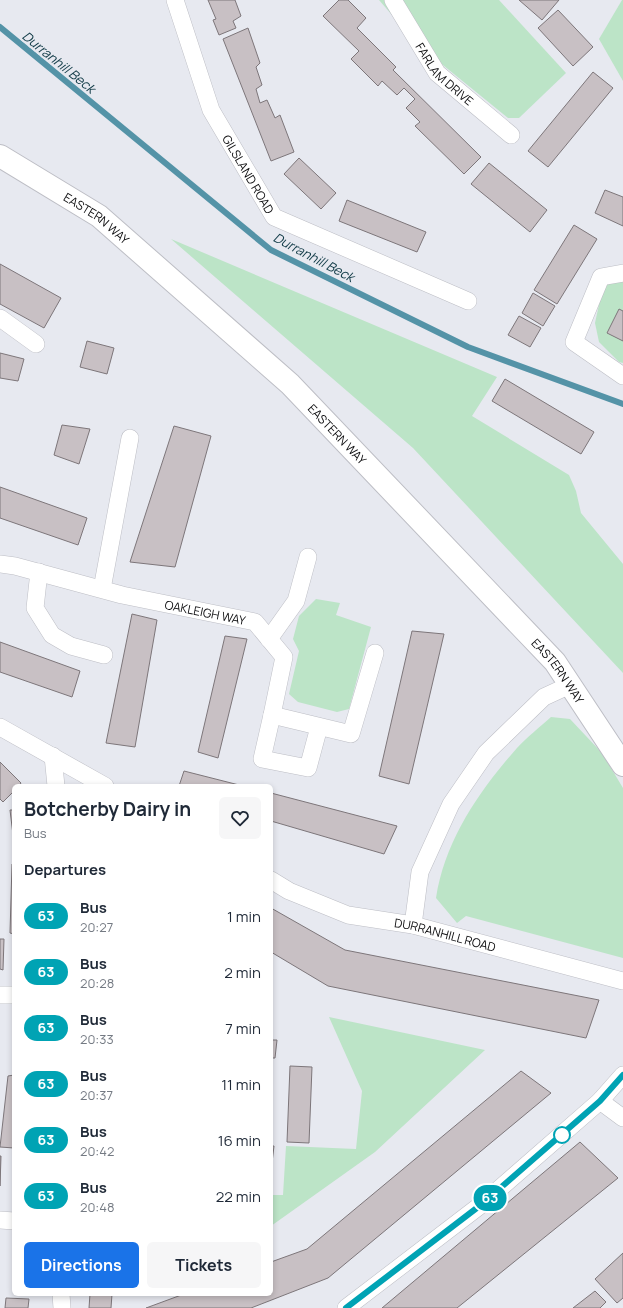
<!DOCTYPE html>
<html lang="en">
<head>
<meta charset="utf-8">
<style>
	:root { --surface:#fff; --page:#f6f6f7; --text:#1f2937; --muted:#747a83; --accent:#1a73e8 }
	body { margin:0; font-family:Manrope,sans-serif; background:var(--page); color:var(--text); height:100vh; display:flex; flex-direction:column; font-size:15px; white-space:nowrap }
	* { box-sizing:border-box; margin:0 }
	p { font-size:13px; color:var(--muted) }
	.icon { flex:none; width:22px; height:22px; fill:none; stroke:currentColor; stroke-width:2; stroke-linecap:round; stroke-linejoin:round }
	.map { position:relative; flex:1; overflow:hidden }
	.panel { position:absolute; left:12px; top:784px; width:261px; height:512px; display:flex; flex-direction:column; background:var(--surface); border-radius:6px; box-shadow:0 2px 6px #0003 }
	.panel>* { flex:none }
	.badge { padding:0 8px; border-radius:13px; font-size:14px; line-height:26px }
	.map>.badge { position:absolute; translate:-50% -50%; box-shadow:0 0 0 2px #fff }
	h2 { padding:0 12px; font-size:15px; line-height:36px }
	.round { display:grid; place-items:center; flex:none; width:42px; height:42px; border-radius:6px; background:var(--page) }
	.head { display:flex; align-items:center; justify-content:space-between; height:68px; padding:0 12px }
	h1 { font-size:19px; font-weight:700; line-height:30px }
	.button { display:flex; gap:8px; margin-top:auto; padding:8px 12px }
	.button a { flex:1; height:46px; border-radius:6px; background:var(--accent); color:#fff; font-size:16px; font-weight:700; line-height:46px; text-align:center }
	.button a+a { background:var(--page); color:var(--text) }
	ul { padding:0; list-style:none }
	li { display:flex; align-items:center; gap:12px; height:56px; padding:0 12px }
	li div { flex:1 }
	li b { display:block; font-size:15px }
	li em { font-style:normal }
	li .badge { min-width:44px; font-weight:700; text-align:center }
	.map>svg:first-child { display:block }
	.green { fill:#bce4c7 }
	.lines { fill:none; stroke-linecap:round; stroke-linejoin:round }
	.stream { stroke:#5493a7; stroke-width:6 }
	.building { fill:#c8c0c4; stroke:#7d767a }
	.street-casing { stroke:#bdbec5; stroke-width:18 }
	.secondary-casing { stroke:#bdbec5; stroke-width:24 }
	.street { stroke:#fff; stroke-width:17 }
	.secondary { stroke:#fff; stroke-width:22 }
	.line-casing { stroke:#fff; stroke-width:9 }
	.line { stroke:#00a3b4; stroke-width:6 }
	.stop-dot { fill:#fff; stroke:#00a3b4; stroke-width:2 }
	.labels { text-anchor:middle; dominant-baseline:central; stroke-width:4; stroke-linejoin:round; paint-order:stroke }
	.street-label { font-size:12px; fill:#0c0c0e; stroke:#e7e9f0 }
	.water-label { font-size:13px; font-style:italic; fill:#0f3945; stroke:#e7e9f0 }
</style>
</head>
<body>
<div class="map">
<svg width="623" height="1308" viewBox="0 0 623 1308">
	<rect width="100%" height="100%" fill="#e7e9f0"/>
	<!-- green -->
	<g class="green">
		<path d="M379,0H499L566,73L519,118H508L417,44Z"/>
		<path d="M622,0H623V81L599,39Z"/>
		<path d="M171,239L497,377L472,416L569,475L576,491L581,513L623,564V673L413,448Z"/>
		<path d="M623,273V363L619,362L599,342L595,323L600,300L608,278Z"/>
		<path d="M316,599L340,603L336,615L371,627L349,709L337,712L298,702L289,694L299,651L293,639L299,616Z"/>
		<path d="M551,717L570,719L602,753L623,788V958L466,916L457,923L436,898C445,840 479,791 517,748C527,737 540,727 551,717Z"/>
		<path d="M329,1017L485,1050L375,1152L271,1226V1195H283L286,1146L356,1149L362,1091Z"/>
	</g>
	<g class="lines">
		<!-- stream -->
		<path class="stream" d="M0,27L271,250L468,347L623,404"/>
	</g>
	<!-- building -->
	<g class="building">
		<path d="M208,0H235L241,16L233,21L236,28L219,35L213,20L216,19Z"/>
		<path d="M339,0H348L366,18L357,28L396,67L393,70L481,157L464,174L415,126L420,122L406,108L415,99L404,88L397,95L382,81L378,86L351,59L359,51L323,16Z"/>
		<path d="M519,0H559L542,20Z"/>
		<path d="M558,10L593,47L573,66L538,28Z"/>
		<path d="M248,28L260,63L256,67L262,85L256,89L260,103L267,100L275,118L280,115L294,152L271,161L223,39Z"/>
		<path d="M593,72L613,88L548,167L528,151Z"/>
		<path d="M299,158L336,193L321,209L284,174Z"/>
		<path d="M489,163L547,210L530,232L471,184Z"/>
		<path d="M605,190L623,197V226L595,213Z"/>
		<path d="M347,200L426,232L417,252L339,221Z"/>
		<path d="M574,225L597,239L557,304L534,290Z"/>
		<path d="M0,264L61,298L44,328L0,304Z"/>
		<path d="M533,293L555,306L543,326L522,313Z"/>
		<path d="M619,309L623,311V341L607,333Z"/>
		<path d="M519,316L541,328L530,347L508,335Z"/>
		<path d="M87,341L114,348L107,374L80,367Z"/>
		<path d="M0,353L24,359L18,381L0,378Z"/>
		<path d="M505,379L594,432L581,454L492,401Z"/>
		<path d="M62,425L90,429L79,464L54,455Z"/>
		<path d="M174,426L211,436L175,567L130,562Z"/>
		<path d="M0,487L87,518L78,545L0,518Z"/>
		<path d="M132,614L157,620L135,747L106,743Z"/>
		<path d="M412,631L444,634L409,784L379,776Z"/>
		<path d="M225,636L247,639L218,758L198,752Z"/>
		<path d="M0,642L80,671L72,697L0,672Z"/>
		<path d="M0,762L21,783L19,786H14V791L3,802L0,799Z"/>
		<path d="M184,771L243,786H179Z"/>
		<path d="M271,793L397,826L384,854L271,821Z"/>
		<path d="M10,810H14V843Z"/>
		<path d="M12,864H14V934L10,933Z"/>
		<path d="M271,908L345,950L599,1000L586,1038L328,986L271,952Z"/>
		<path d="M0,939H4L3,970L0,969Z"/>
		<path d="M271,1040H277L275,1058H271Z"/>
		<path d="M290,1066L312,1067L309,1143L287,1142Z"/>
		<path d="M521,1071L551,1093L328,1278L251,1308H146L184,1294H271V1262L307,1249Z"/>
		<path d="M14,1075V1148L0,1147L8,1076Z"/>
		<path d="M580,1142L618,1178L457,1308H382Z"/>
		<path d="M271,1146H274L271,1171Z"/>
		<path d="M0,1156H1L0,1186Z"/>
		<path d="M623,1253V1298L617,1303L595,1279Z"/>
		<path d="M595,1291L606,1302L600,1308H573Z"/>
		<path d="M90,1294H112L111,1308H89Z"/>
		<path d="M6,1298L29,1299L28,1308H5Z"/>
	</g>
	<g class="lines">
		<!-- street casing -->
		<g class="street-casing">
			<g id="street">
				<path id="s1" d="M175,0L211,110L274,217L468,301"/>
				<path id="s2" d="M393,0L437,73L511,135"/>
				<path d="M623,273L601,277L574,342L623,376"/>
				<path d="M0,318L36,344"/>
				<path id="s3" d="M0,564L15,566L122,595L255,622L284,657L272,715L351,734L375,653"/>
				<path d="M39,572L35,608L52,635L71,646L104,655"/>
				<path d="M102,589L130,438"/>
				<path d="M269,639L296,601L308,557"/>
				<path d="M272,715L262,759L308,768L319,727"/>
				<path d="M0,727L105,786"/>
				<path d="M53,756L56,786"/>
				<path id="s4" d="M271,880L289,891L348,915L413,925L623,981"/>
				<path d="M413,925L420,872L451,804L486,753L544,697L570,685"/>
				<path d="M0,995H14"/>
				<path d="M600,1101L623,1118"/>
				<path d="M0,1220L14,1221"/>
				<path d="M61,1294L62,1308"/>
				<path d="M346,1308L482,1204L600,1101L623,1075"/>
			</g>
		</g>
		<!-- secondary casing -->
		<g class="secondary-casing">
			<g id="secondary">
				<path id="s5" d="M0,156L99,216L290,384L555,662L623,765"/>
			</g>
		</g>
		<!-- street -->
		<use href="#street" class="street"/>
		<!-- secondary -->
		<use href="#secondary" class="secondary"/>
	</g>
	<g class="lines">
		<!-- line casing -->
		<g class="line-casing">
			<path id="line" d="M346,1308L482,1204L600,1101L623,1075"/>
		</g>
		<!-- line -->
		<use href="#line" class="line"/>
	</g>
	<!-- markers -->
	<circle class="stop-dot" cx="562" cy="1135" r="8"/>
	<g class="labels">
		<!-- street labels -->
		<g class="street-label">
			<text stroke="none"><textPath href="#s2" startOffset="91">FARLAM DRIVE</textPath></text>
			<text stroke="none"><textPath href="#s1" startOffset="190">GILSLAND ROAD</textPath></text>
			<text stroke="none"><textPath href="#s5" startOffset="115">EASTERN WAY</textPath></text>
			<text stroke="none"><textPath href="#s5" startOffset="439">EASTERN WAY</textPath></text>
			<text stroke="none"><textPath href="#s3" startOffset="211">OAKLEIGH WAY</textPath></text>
			<text stroke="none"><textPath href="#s5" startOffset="763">EASTERN WAY</textPath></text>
			<text stroke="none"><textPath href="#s4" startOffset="184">DURRANHILL ROAD</textPath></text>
		</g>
		<!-- water labels -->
		<g class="water-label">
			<text transform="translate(59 62) rotate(39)">Durranhill Beck</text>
			<text transform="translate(314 257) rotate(28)">Durranhill Beck</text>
		</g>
	</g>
</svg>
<b class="badge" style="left:490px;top:1198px;background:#00a3b4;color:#fff">63</b>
<section class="panel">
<div class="head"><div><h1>Botcherby Dairy in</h1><p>Bus</p></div><a class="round"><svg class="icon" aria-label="heart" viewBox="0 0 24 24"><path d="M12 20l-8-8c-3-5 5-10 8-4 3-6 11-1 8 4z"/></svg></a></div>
<h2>Departures</h2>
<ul>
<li><span class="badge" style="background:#00a3b4;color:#fff">63</span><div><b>Bus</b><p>20:27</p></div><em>1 min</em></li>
<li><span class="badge" style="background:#00a3b4;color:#fff">63</span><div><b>Bus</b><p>20:28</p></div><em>2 min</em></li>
<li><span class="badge" style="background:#00a3b4;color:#fff">63</span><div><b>Bus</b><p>20:33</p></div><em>7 min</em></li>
<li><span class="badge" style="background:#00a3b4;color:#fff">63</span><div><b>Bus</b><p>20:37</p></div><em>11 min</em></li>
<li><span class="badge" style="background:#00a3b4;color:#fff">63</span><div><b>Bus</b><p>20:42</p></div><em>16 min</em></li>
<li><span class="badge" style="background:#00a3b4;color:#fff">63</span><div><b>Bus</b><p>20:48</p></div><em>22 min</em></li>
</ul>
<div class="button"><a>Directions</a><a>Tickets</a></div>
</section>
</div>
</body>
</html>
